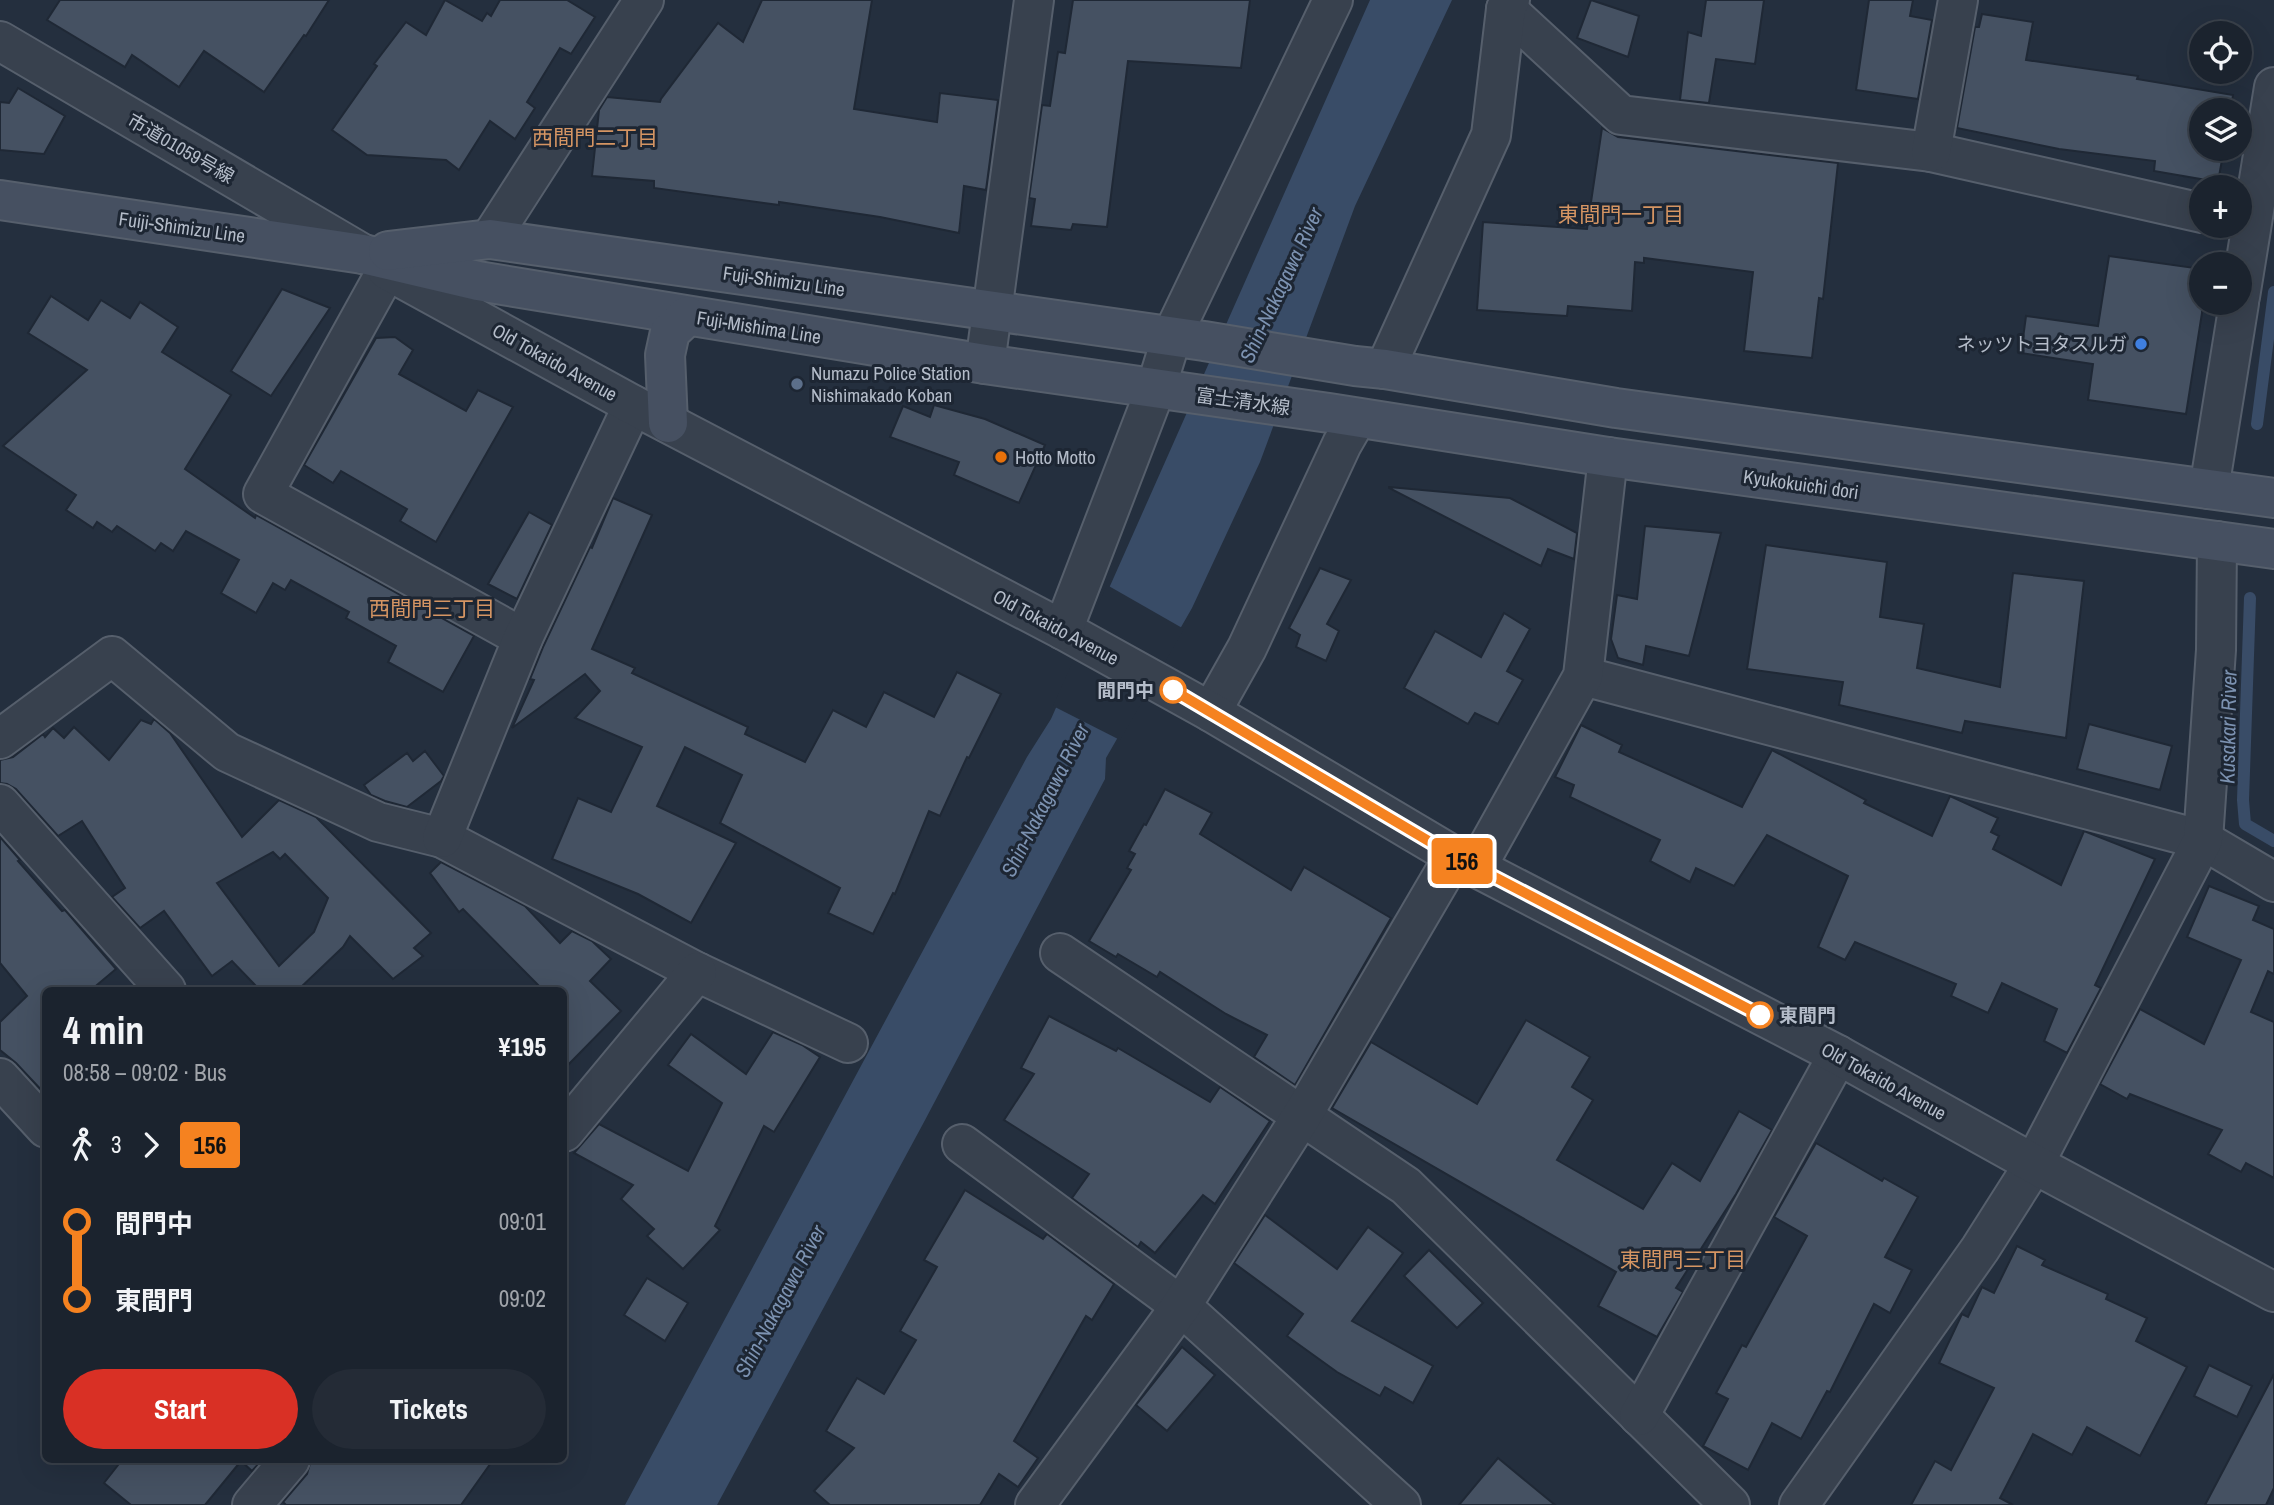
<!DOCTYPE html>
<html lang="en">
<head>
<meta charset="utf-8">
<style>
	:root { --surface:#1b232e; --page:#242b36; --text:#f1f3f6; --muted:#a0a4aa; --line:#39404a; --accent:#d93025 }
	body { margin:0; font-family:"Archivo Narrow","Noto Sans JP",sans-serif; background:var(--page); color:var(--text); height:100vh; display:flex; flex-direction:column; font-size:26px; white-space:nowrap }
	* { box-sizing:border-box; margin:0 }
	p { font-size:23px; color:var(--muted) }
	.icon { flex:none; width:38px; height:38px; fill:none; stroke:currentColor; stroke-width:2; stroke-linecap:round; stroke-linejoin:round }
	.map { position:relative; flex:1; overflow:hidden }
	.sheet { position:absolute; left:42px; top:987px; width:525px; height:476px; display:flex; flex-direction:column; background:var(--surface); border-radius:10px; box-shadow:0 7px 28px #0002,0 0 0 2px var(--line) }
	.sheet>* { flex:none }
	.badge { padding:0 14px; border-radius:5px; font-size:24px; line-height:46px }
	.buttons { position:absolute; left:2189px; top:21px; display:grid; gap:14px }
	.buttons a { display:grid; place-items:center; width:63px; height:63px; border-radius:50%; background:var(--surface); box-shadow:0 7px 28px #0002,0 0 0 2px var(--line); font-size:35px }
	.map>.badge { position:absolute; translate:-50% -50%; box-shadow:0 0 0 4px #fff }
	.legs { display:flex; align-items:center; gap:10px; height:77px; padding:0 21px; font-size:23px }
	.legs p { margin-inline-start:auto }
	.summary { display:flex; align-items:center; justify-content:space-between; height:119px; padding:0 21px }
	h1 { font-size:38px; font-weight:700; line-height:52px }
	.button { display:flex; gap:14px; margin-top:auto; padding:14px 21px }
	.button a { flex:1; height:80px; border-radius:42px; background:var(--accent); color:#fff; font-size:28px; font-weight:700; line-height:80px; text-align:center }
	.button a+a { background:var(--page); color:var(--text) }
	ul { padding:0 21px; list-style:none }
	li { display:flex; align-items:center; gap:24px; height:77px; font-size:26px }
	li i { display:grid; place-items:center; width:10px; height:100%; margin:0 9px; background:currentColor }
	li i::after { content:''; width:18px; height:18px; margin:-9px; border:5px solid; border-radius:50%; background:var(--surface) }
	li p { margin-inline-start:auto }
	li:first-child i { background:linear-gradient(#0000 50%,currentColor 0) }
	li:last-child i { background:linear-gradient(currentColor 50%,#0000 0) }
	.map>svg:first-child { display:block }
	.water { fill:#394c67 }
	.pier { fill:#242f3e }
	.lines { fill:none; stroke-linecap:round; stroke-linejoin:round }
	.stream { stroke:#394c67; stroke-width:12 }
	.building { fill:#455162; stroke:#1f2835; stroke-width:2; fill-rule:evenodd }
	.minor-casing { stroke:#565f6c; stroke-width:42 }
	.tertiary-casing { stroke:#565f6c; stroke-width:42 }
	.secondary-casing { stroke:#565f6c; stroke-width:42 }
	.minor { stroke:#38414e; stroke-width:38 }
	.tertiary { stroke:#38414e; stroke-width:38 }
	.secondary { stroke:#465061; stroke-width:38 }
	.line-1-casing { stroke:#fff; stroke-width:16 }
	.line-1 { stroke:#f58220; stroke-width:10 }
	.shop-dot { fill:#3f7fe0; stroke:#1d2633; stroke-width:2.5 }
	.service-dot { fill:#5c6f8a; stroke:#1d2633; stroke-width:2.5 }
	.food-dot { fill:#e8710a; stroke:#1d2633; stroke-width:2.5 }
	.stop-1-dot { fill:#fff; stroke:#f58220; stroke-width:3.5 }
	.labels { text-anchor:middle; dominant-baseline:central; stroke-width:6; stroke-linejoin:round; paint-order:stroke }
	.street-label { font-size:19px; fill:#b4bcc9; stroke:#1d2633 }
	.poi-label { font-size:19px; fill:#b4bcc9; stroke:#1d2633; text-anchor:start }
	.stop-label { font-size:19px; font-weight:bold; fill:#b4bcc9; stroke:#1d2633; text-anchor:end }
	.neighbourhood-label { font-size:21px; fill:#d59563; stroke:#1d2633 }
	.water-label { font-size:21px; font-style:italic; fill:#7c92b1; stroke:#1d2633 }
</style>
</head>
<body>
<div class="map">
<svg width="2274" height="1505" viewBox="0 0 2274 1505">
	<rect width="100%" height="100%" fill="#242f3e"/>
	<!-- water -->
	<path class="water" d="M1370,0H1452L1355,206L1260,462L1192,608L1106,758L1105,779L924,1122L717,1505H625L1027,757L1051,719Z"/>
	<!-- pier -->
	<path class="pier" d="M1107,585L1184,629L1120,740L1053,706Z"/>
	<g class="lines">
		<!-- stream -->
		<g class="stream">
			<path d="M2257,424L2274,292"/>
			<path d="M2250,598L2243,800L2245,824L2274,841"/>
		</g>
	</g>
	<!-- building -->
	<g class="building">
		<path d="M60,0H329L306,36L304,35L264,92L204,51L179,87L132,55L125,67L47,20Z"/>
		<path d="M445,0L482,21L487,13L491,16L500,0H567L595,17L571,54L560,48L527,102L535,108L515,139L490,121L459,170L446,160L367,155L332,130L377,66L374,64L406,22L426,35Z"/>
		<path d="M762,0H872L854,109L937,122L940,93L998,100L986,190L964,186L959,233L880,217L779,202V205L654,188V181L592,176L599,110L607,97L660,102L661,99L718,23L743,42Z"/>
		<path d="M1073,0H1250L1241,68L1128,61L1107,227L1073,224L1071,230L1031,226L1035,199L1029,198L1042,105L1050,106L1058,52L1065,53Z"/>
		<path d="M1591,0L1639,16L1628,57L1577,38Z"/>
		<path d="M1706,0H1764L1755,64L1716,59L1709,103L1680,100L1688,32L1701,36Z"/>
		<path d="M1869,0H1913L1910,16L1932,20L1918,99L1856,90Z"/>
		<path d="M1982,14L2033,22L2026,60L2138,76L2137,79L2233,95L2231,110H2202V149H2224L2218,182L2154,171L2155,161L2059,149L1957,128L1975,27H1979Z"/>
		<path d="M18,88L65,116L44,154L0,150V102L9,103Z"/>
		<path d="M1602,128L1618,137L1838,163L1823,299L1819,298L1812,358L1744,351L1753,272L1644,258V263L1635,262L1632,311L1568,306L1567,316L1477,310L1483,222L1587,229Z"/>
		<path d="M2109,256L2202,269V313L2186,414L2088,400L2093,364L2021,353L2026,316L2098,326Z"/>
		<path d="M282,289L330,308L271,396L231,371Z"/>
		<path d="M51,296L88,320L101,300L130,318L140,302L178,327L162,352L231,395L185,469L255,518L256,515L474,636L443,692L388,662L396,646L346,618L349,612L291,580L285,590L273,583L256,613L221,593L239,560L186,531L173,551L161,543L155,551L117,526L112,532L97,522L93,528L66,510L76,495L3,446L87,370L28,333Z"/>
		<path d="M395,337L413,350L399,374L466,411L478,390L513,407L436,542L400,521L407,509L341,471L333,483L304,465L376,338Z"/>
		<path d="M934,405L985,419L1045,445L1019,503L954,475L959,462L890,437L903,406L930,417Z"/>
		<path d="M1389,487L1510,498L1577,533L1574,559L1548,549L1541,566L1389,488Z"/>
		<path d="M613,498L652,515L592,649L635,668L632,673L748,727L745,734L805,762L833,710L866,727L884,692L934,717L957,672L1001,694L969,758L967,757L940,816L929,811L895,894L893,893L873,934L828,913L840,888L720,823L742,775L685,747L657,806L736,843L691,923L638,894L552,859L578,798L611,812L642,747L575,718L600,691L585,674L512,728L534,680L530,679L543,647L590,547L592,548Z"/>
		<path d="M529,512L552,525L517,599L488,584Z"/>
		<path d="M1645,526L1721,533L1689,656L1646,646L1643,665L1618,658L1611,639L1617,595L1637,599Z"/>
		<path d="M1766,545L1887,562L1880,617L1924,624L1917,668L2000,687L2013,573L2084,581L2066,738L1965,721L1962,733L1839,705L1843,682L1747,669Z"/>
		<path d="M1320,568L1351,580L1327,624L1339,631L1326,661L1296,647L1300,635L1289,628Z"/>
		<path d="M1504,613L1530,629L1507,671L1523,680L1498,724L1475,713L1468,724L1404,688L1435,631L1481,657Z"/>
		<path d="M154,719L170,733L242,837L279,800L316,817L431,933L414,948L423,956L393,979L350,936L343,947L298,990H254L257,987L232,961L212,976L164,911L140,928L112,897L125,888L82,821L58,836L16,789L7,784L0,783V760L13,757L43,734L45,737L53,728L64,738L74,727L109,760L141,720L151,724ZM273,852L280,859L285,854L328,898L314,932L279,966L217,883Z"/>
		<path d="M2089,724L2172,746L2160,790L2077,769Z"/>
		<path d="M1581,725L1622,745L1619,752L1742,807L1772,750L1866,800L1864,803L1932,836L1950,796L1998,818L1991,832L1999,836L1993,849L2061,885L2084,831L2155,859L2095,985L2101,988L2067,1053L2044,1041L2057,1009L2002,983L1988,1013L1951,996L1956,984L1855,942L1845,960L1818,947L1848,876L1767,835L1734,886L1696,868L1690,882L1650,861L1660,840L1570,797L1574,785L1555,777Z"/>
		<path d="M425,751L444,776L441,781L407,807L385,801L371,795L364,785L407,753L413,761Z"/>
		<path d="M1165,789L1212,813L1200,834L1291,890L1304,867L1391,918L1295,1085L1254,1057L1267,1035L1226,1014L1160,972L1157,977L1118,954L1116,957L1089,941L1131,870L1127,868L1135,854L1129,851L1144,824L1146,825Z"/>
		<path d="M0,837L20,860L18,861L62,911L65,910L116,969L91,990H46V1095L16,1063L0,1050V1022L27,996L0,963Z"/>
		<path d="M441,862L525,906L560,943L572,931L592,941L611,959L590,981L621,1011L564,1069V990H543L463,909L459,912L430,873Z"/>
		<path d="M2209,886L2259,906L2253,920L2274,929V974L2268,971L2251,1012L2274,1022V1178L2246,1163L2241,1172L2208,1154L2222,1130L2130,1094L2127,1099L2100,1084L2140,1009L2204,1044L2241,960L2187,937Z"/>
		<path d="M1049,1016L1116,1051L1118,1048L1210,1102L1220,1087L1270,1121L1215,1204L1203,1195L1155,1253L1141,1242L1138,1247L1072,1198L1089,1174L1004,1120L1034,1074L1021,1068Z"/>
		<path d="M1526,1020L1590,1057L1572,1087L1593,1100L1557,1160L1643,1209L1672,1163L1700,1181L1739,1111L1772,1130L1736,1194L1676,1288L1683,1292L1657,1337L1598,1306L1616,1272L1332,1108L1371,1042L1477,1104Z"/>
		<path d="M773,1032L802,1045L820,1057L774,1132L764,1126L715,1226L720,1230L683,1269L647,1236L654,1229L621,1199L633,1185L574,1153L599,1124L688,1171L722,1103L668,1065L691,1034L746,1074Z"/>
		<path d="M1816,1143L1882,1181L1884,1178L1918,1197L1885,1257L1912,1270L1890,1313L1874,1304L1830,1392L1827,1391L1801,1439L1772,1423L1748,1470L1703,1446L1728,1399L1716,1393L1742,1345L1746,1347L1807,1236L1774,1217Z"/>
		<path d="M965,1190L1043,1239L1047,1234L1114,1284L1092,1320L1086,1316L1014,1441L1038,1458L1018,1487L999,1474L980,1505H830L814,1491L854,1448L826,1431L857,1378L884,1394L916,1340L900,1331L937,1267L924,1260Z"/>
		<path d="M1265,1215L1337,1269L1368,1227L1403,1253L1352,1321L1433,1366L1413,1403L1385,1387L1380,1396L1337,1372L1287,1336L1303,1314L1234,1263Z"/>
		<path d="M2017,1246L2045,1260L2042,1265L2108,1294L2106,1299L2147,1318L2136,1341L2187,1367L2140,1456L2087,1427L2072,1455L2033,1434L2000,1498L2013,1505H1911L1935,1461L1951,1470L1994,1388L1939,1363L1962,1314L1968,1317L1982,1287L1994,1293Z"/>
		<path d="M1429,1250L1483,1303L1457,1328L1404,1276Z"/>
		<path d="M647,1278L688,1303L665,1341L624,1315Z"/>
		<path d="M1182,1347L1215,1375L1167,1431L1136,1405Z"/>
		<path d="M2209,1365L2252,1386L2237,1417L2194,1396Z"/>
		<path d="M2274,1374V1488L2266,1505H2205Z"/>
		<path d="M1498,1458L1555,1505H1459Z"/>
		<path d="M122,1460H262L252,1471L241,1461L205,1505H131L104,1483Z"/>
		<path d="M311,1460H493L461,1505H286L283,1502L307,1474Z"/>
	</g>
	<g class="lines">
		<!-- minor casing -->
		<g class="minor-casing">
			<g id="minor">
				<path d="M1506,9L1621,115L1931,152L2202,213"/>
				<path d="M1931,152L1958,0"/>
				<path d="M490,239L644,0"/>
				<path d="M387,270L263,494L523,638"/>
				<path d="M2240,297L2274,87"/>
				<path d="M985,364L1034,0"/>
				<path d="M1385,369L1491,135L1506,9L1510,0"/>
				<path d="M2209,489L2239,303"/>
				<path d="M1583,676L2203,840L2274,882"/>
				<path d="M1211,712L1247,648L1342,444L1357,418"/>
				<path d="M0,739L112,656L227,752L378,822L442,838L697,972L848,1043"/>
				<path d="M0,804L166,990"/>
				<path d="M442,838L523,638L633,405"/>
				<path d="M1476,868L1583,676L1608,457"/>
				<path d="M1060,953L1406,1186L1730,1505"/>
				<path d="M0,1078L46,1128"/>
				<path d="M564,1132L697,972"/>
				<path d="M962,1144L1181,1306L1401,1505"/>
				<path d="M1639,1416L1838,1055"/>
				<path d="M252,1505L290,1460"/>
				<path d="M1035,1505L1181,1306L1303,1114L1454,856"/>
				<path d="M1799,1505L1980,1249L2034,1164L2203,840L2216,650L2217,541"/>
			</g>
		</g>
		<!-- tertiary casing -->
		<g class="tertiary-casing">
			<g id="tertiary">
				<path d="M0,41L363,254"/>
				<path d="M387,270L633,405L1063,630L1211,712L1454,856L1838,1055L2034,1164L2274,1292"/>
				<path d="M1063,630L1156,388L1172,336L1333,0"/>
			</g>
		</g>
		<!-- secondary casing -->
		<g class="secondary-casing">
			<g id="secondary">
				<path d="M0,200L363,254L478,281L985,364L1329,413L1608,457L2274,549"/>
				<path d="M388,251L490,239L1204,341L1355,366L1385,369L1616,408L2274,498"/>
				<path d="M668,423L665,355L670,332L687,316"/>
			</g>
		</g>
		<!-- minor -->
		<use href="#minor" class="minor"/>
		<!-- tertiary -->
		<use href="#tertiary" class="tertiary"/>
		<!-- secondary -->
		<use href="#secondary" class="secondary"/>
	</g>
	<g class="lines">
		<!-- line-1 casing -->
		<g class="line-1-casing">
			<path id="line-1" d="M1173,690L1454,856L1760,1015"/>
		</g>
		<!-- line-1 -->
		<use href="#line-1" class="line-1"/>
	</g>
	<!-- markers -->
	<circle class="shop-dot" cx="2141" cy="344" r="7"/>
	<circle class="service-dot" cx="797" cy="384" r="7"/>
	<circle class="food-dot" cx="1001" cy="457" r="7"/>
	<g class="stop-1-dot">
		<circle cx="1173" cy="690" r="12"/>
		<circle cx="1760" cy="1015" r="12"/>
	</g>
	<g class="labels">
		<!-- street labels -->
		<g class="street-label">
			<text transform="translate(181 148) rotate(30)">市道01059号線</text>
			<text transform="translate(182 227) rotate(8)">Fuiji-Shimizu Line</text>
			<text transform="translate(784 281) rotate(8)">Fuji-Shimizu Line</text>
			<text transform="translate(759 327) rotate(9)">Fuji-Mishima Line</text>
			<text transform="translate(555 362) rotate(29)">Old Tokaido Avenue</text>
			<text transform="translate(1243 401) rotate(8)">富士清水線</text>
			<text transform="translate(1801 484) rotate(8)">Kyukokuichi dori</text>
			<text transform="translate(1056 627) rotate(28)">Old Tokaido Avenue</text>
			<text transform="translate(1884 1081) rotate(29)">Old Tokaido Avenue</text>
		</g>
		<!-- poi labels -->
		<g class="poi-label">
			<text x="2127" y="344" text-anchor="end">ネッツトヨタスルガ</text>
			<text x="811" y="373">Numazu Police Station<tspan x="811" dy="22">Nishimakado Koban</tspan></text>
			<text x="1015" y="457">Hotto Motto</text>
		</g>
		<!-- stop labels -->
		<g class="stop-label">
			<text x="1154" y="690">間門中</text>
			<text x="1779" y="1015" text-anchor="start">東間門</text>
		</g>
		<!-- neighbourhood labels -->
		<g class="neighbourhood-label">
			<text x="595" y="137">西間門二丁目</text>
			<text x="1621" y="214">東間門一丁目</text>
			<text x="432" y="608">西間門三丁目</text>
			<text x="1683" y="1259">東間門三丁目</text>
		</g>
		<!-- water labels -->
		<g class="water-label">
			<text transform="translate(1281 285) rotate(-65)">Shin-Nakagawa River</text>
			<text transform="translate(2228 727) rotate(-89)">Kusakari River</text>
			<text transform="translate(1045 800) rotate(-63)">Shin-Nakagawa River</text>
			<text transform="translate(780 1301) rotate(-62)">Shin-Nakagawa River</text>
		</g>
	</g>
</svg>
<div class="buttons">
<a><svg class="icon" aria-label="locate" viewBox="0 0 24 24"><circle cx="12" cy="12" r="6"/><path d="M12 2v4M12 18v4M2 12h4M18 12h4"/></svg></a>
<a><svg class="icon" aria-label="layers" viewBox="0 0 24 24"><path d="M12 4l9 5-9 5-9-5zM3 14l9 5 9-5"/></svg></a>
<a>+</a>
<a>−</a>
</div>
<b class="badge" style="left:1462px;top:861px;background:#f58220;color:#111">156</b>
<section class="sheet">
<div class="summary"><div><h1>4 min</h1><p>08:58 – 09:02 · Bus</p></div><b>¥195</b></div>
<div class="legs"><svg class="icon" aria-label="walk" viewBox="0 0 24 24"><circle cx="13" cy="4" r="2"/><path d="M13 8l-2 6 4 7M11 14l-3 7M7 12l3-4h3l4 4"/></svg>3<svg class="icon" aria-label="forward" viewBox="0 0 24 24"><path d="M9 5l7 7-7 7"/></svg><b class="badge" style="background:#f58220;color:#111">156</b></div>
<ul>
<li><i style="color:#f58220"></i><b>間門中</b><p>09:01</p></li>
<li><i style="color:#f58220"></i><b>東間門</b><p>09:02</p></li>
</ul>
<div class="button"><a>Start</a><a>Tickets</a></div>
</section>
</div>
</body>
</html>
